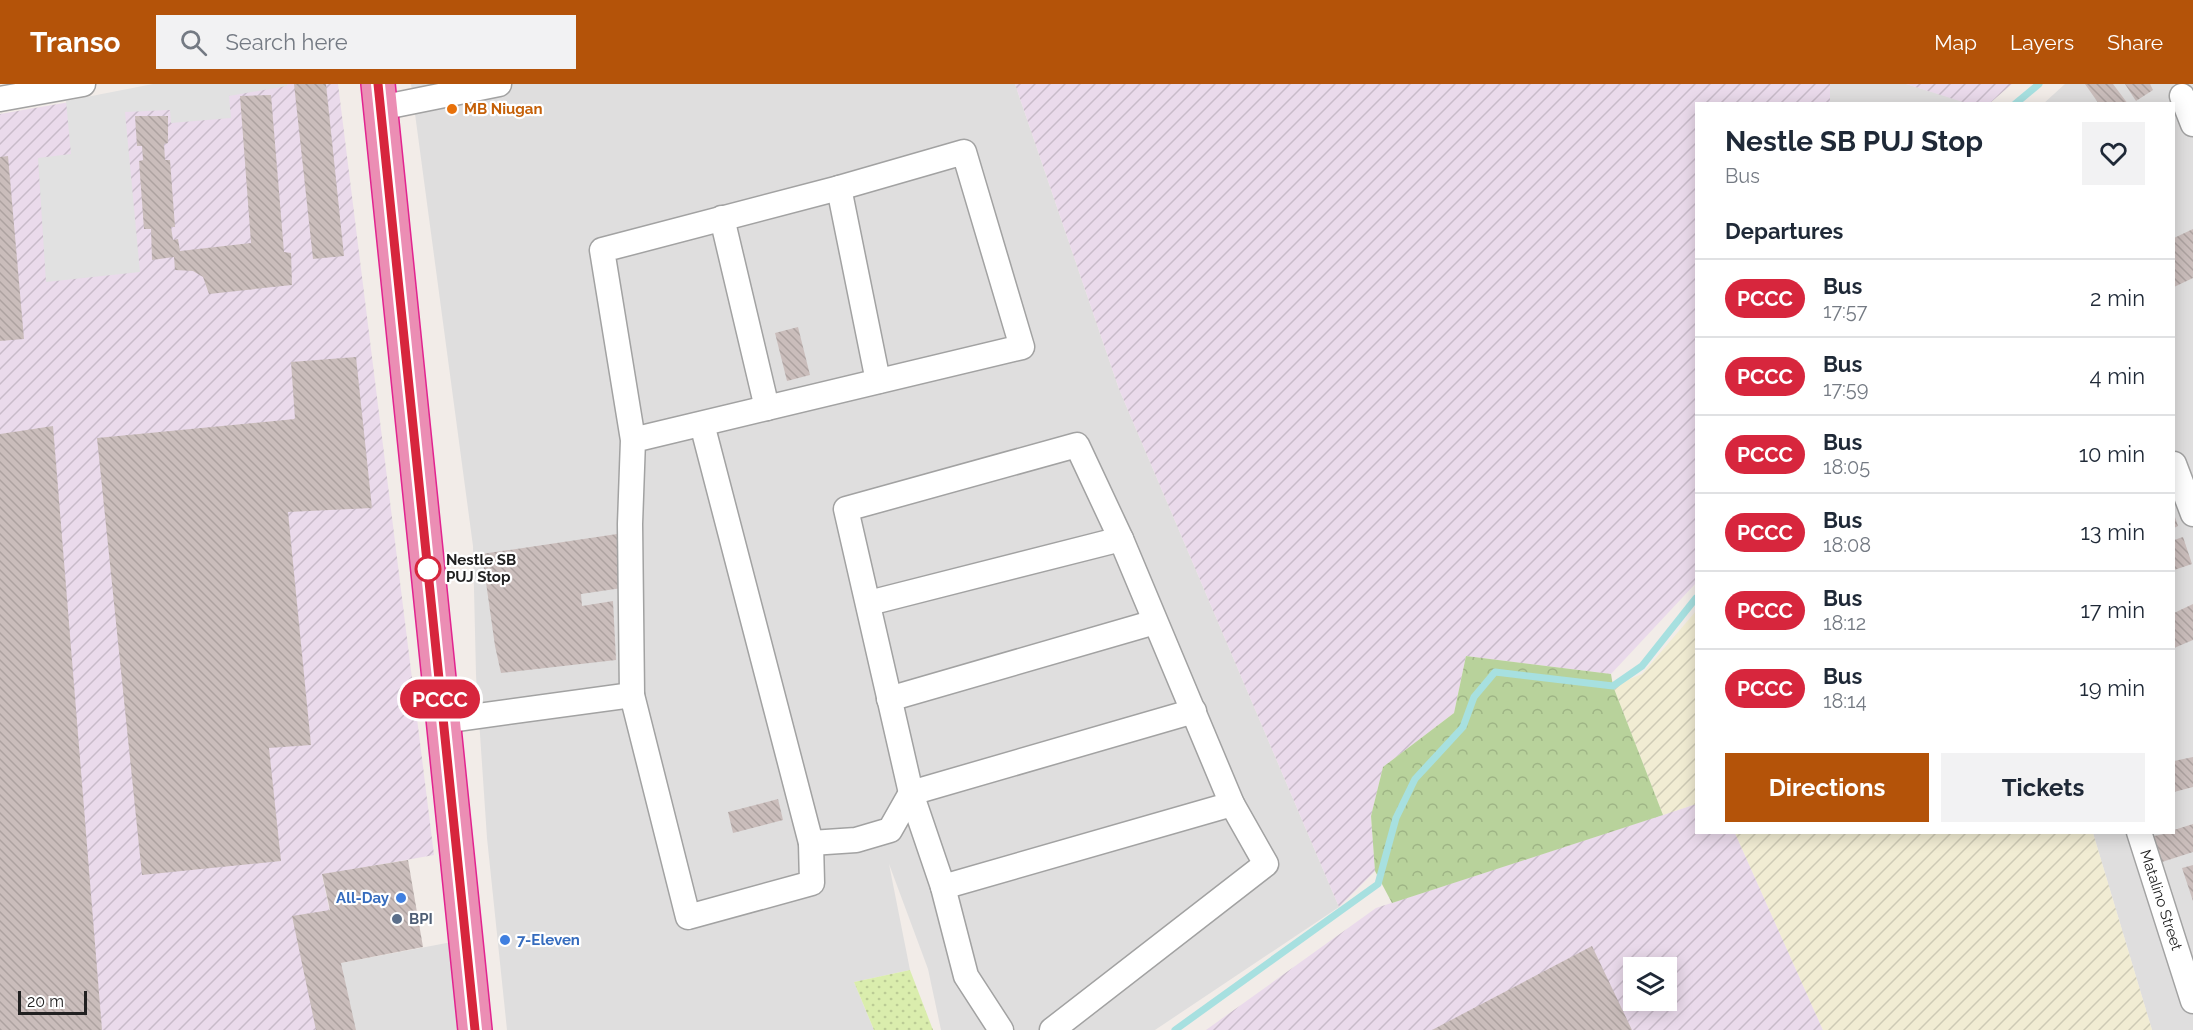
<!DOCTYPE html>
<html lang="en">
<head>
<meta charset="utf-8">
<style>
	:root { --surface:#fff; --page:#f2f2f3; --text:#1f2937; --muted:#747a83; --line:#e0e1e3; --accent:#b45309 }
	body { margin:0; font-family:Raleway,sans-serif; background:var(--page); color:var(--text); height:100vh; display:flex; flex-direction:column; font-size:22px; white-space:nowrap }
	* { box-sizing:border-box; margin:0 }
	p { font-size:20px; color:var(--muted) }
	.icon { flex:none; width:33px; height:33px; fill:none; stroke:currentColor; stroke-width:2; stroke-linecap:round; stroke-linejoin:round }
	.map { position:relative; flex:1; overflow:hidden }
	.details { position:absolute; left:1695px; top:18px; width:480px; height:732px; display:flex; flex-direction:column; background:var(--surface); border-radius:0px; box-shadow:0 3px 15px #0003 }
	.details>* { flex:none }
	.badge { padding:0 12px; border-radius:20px; font-size:21px; line-height:39px }
	.tools { position:absolute; left:1623px; top:873px; display:grid; gap:12px }
	.tools a { display:grid; place-items:center; width:54px; height:54px; border-radius:0px; background:var(--surface); box-shadow:0 3px 15px #0003; font-size:30px }
	.scale { position:absolute; left:18px; bottom:15px; width:69px; box-sizing:border-box; padding-left:6px; border:3px solid #212121; border-top:0; font-size:16px; line-height:21px; white-space:nowrap; color:#212121; -webkit-text-stroke:4px #fff; paint-order:stroke }
	.map>.badge { position:absolute; translate:-50% -50%; box-shadow:0 0 0 3px #fff }
	h2 { padding:0 30px; font-size:22px; line-height:54px }
	.round { display:grid; place-items:center; flex:none; width:63px; height:63px; border-radius:0px; background:var(--page) }
	.summary { display:flex; align-items:center; justify-content:space-between; height:102px; padding:0 30px }
	h1 { font-size:28px; font-weight:700; line-height:45px }
	.button { display:flex; gap:12px; margin-top:auto; padding:12px 30px }
	.button a { flex:1; height:69px; border-radius:0px; background:var(--accent); color:#fff; font-size:24px; font-weight:700; line-height:69px; text-align:center }
	.button a+a { background:var(--page); color:var(--text) }
	ul { padding:0; list-style:none }
	li { display:flex; align-items:center; gap:18px; height:78px; padding:0 30px; border-top:2px solid var(--line) }
	li div { flex:1 }
	li b { display:block; font-size:22px }
	li em { font-style:normal }
	li .badge { min-width:66px; font-weight:700; text-align:center }
	header { display:flex; align-items:center; gap:36px; box-sizing:border-box; height:84px; padding:0 30px; background:var(--accent); color:#fff }
	header strong { font-size:28px }
	nav { display:flex; gap:33px; margin-inline-start:auto; font-size:21px }
	.search { width:420px; height:54px; background:var(--page); display:flex; align-items:center; gap:15px; box-sizing:border-box; padding:0 21px; border-radius:0px; color:var(--muted); font-size:22px }
	.map>svg:first-child { display:block }
	.residential { fill:#dfdede }
	.industrial { fill:url(#industrial-furrows); fill-rule:evenodd }
	.farmland { fill:url(#farmland-furrows) }
	.grass { fill:url(#grass-dots) }
	.forest { fill:url(#forest-crowns) }
	.parking { fill:#e1e1e1 }
	.lines { fill:none; stroke-linecap:round; stroke-linejoin:round }
	.stream { stroke:#a7e0e0; stroke-width:7 }
	.building { fill:url(#building-back-hatch) }
	.street-casing { stroke:#a2a2a2; stroke-width:27 }
	.highway-casing { stroke:#e2238f; stroke-width:36 }
	.street { stroke:#fff; stroke-width:24 }
	.highway { stroke:#eb8eb4; stroke-width:33 }
	.line-casing { stroke:#fff; stroke-width:14 }
	.line { stroke:#d7263d; stroke-width:9 }
	.food-dot { fill:#e8710a; stroke:#fff; stroke-width:2 }
	.stop-dot { fill:#fff; stroke:#d7263d; stroke-width:3 }
	.shop-dot { fill:#3f7fe0; stroke:#fff; stroke-width:2 }
	.service-dot { fill:#5c6f8a; stroke:#fff; stroke-width:2 }
	.labels { text-anchor:middle; dominant-baseline:central; stroke-width:4.5; stroke-linejoin:round; paint-order:stroke }
	.food-label { font-size:15px; font-weight:bold; fill:#c56008; stroke:#fff; text-anchor:start }
	.stop-label { font-size:15px; font-weight:bold; fill:#212121; stroke:#fff; text-anchor:start }
	.shop-label { font-size:15px; font-weight:bold; fill:#366cbe; stroke:#fff; text-anchor:end }
	.street-label { font-size:15px; fill:#212121; stroke:#fff }
	.service-label { font-size:15px; font-weight:bold; fill:#4e5e75; stroke:#fff; text-anchor:start }
</style>
</head>
<body>
<header>
<strong>Transo</strong>
<div class="search"><svg class="icon" aria-label="search" viewBox="0 0 24 24"><circle cx="10" cy="10" r="6"/><path d="M15 15l6 6"/></svg>Search here</div>
<nav><a>Map</a><a>Layers</a><a>Share</a></nav>
</header>
<div class="map">
<svg width="2193" height="946" viewBox="0 0 2193 946">
	<defs>
		<pattern id="industrial-furrows" width="10" height="10" patternUnits="userSpaceOnUse" patternTransform="scale(1.5)"><rect width="10" height="10" fill="#eadaeb"/><path d="M-1 1l2-2M0 10L10 0M9 11l2-2" fill="none" stroke="#c8bbc9"/></pattern>
		<pattern id="farmland-furrows" width="10" height="10" patternUnits="userSpaceOnUse" patternTransform="scale(1.5)"><rect width="10" height="10" fill="#f1ecd3"/><path d="M-1 1l2-2M0 10L10 0M9 11l2-2" fill="none" stroke="#cecab5"/></pattern>
		<pattern id="grass-dots" width="8" height="8" patternUnits="userSpaceOnUse" patternTransform="scale(1.5)"><rect width="8" height="8" fill="#daedad"/><path d="M2 2h.1M6 6h.1" fill="none" stroke="#bbcb95" stroke-width="1.8" stroke-linecap="round"/></pattern>
		<pattern id="forest-crowns" width="20" height="18" patternUnits="userSpaceOnUse" patternTransform="scale(1.5)"><rect width="20" height="18" fill="#b8d29b"/><path d="M2 6a3 3 0 1 1 6 0M12 15a3 3 0 1 1 6 0" fill="none" stroke="#9eb485"/></pattern>
		<pattern id="building-back-hatch" width="6" height="6" patternUnits="userSpaceOnUse" patternTransform="scale(1.5)"><rect width="6" height="6" fill="#cabdbb"/><path d="M-1 5l2 2M0 0l6 6M5-1l2 2" fill="none" stroke="#ada2a0"/></pattern>
	</defs>
	<rect width="100%" height="100%" fill="#f2ece8"/>
	<!-- residential -->
	<g class="residential">
		<path d="M411,0H1015L1119,305L1339,823L1155,946H941L928,885L889,780L910,886L854,898L874,946H507L487,754L476,591L473,462Z"/>
		<path d="M1830,0H1906L1969,19H1830Z"/>
		<path d="M2065,0H2193V946H2152L2093,749L2174,748V20H2043Z"/>
		<path d="M452,858L462,946H355L341,879Z"/>
	</g>
	<!-- industrial -->
	<g class="industrial">
		<path d="M174,0H338L434,771L322,791L355,946H0V30Z"/>
		<path d="M1015,0H1830V19L1696,20V499L1611,590L1466,572L1454,629L1383,683L1371,732L1375,787L1339,823L1119,305Z"/>
		<path d="M1906,0H2012L1990,19L1969,20Z"/>
		<path d="M1696,720V748L1735,749L1823,946H1206L1376,824ZM1634,884H1666V916H1634Z"/>
	</g>
	<!-- farmland -->
	<g class="farmland">
		<path d="M1696,527V720L1663,731L1613,602L1642,590Z"/>
		<path d="M1735,749H2093L2152,946H1823Z"/>
	</g>
	<!-- grass -->
	<path class="grass" d="M910,886L933,946H874L854,898Z"/>
	<!-- forest -->
	<path class="forest" d="M1466,572L1611,590L1613,602L1663,731L1392,819L1375,787L1371,732L1383,683L1454,629Z"/>
	<!-- parking -->
	<path class="parking" d="M153,0H287V2L229,12L231,34L171,39L170,26L125,28L140,188L46,198L38,74L71,70L66,17Z"/>
	<g class="lines">
		<!-- stream -->
		<g class="stream">
			<path d="M2015,20L2039,0"/>
			<path d="M1175,946L1378,800L1396,734L1415,695L1463,643L1474,613L1495,588L1613,602L1642,582L1696,514"/>
		</g>
	</g>
	<!-- building -->
	<g class="building">
		<path d="M294,0H326L344,172L313,175Z"/>
		<path d="M2085,0H2113L2128,20H2099Z"/>
		<path d="M2125,0H2150L2153,6L2136,17Z"/>
		<path d="M271,11L284,168L291,169L292,201L209,210L203,193L193,187L175,186L174,173L152,176L151,145H144L139,77L143,76L142,62H137L135,32H168V59L164,60L165,76H170L175,143H171L173,156L178,155L180,167L251,159L240,12Z"/>
		<path d="M8,72L24,255L0,257V73Z"/>
		<path d="M2193,145V194L2174,203V154Z"/>
		<path d="M798,243L810,291L787,297L775,249Z"/>
		<path d="M356,273L372,424L288,428L311,661L269,664L281,777L142,791L97,354L295,335L291,278Z"/>
		<path d="M53,342L102,946H0V350Z"/>
		<path d="M2174,430L2178,442L2174,444Z"/>
		<path d="M617,450L622,504L581,510L582,522L613,517L616,576L501,589L495,562L482,470Z"/>
		<path d="M2183,453L2192,480L2174,486V456Z"/>
		<path d="M2193,520V556L2174,564V529Z"/>
		<path d="M2193,673V703L2174,708V677Z"/>
		<path d="M778,715L783,736L733,749L728,728Z"/>
		<path d="M2193,740V768L2162,778L2154,752L2174,748V746Z"/>
		<path d="M408,776L423,863L341,879L356,946H316L292,832L330,826L322,790Z"/>
		<path d="M2193,781V817L2182,784Z"/>
		<path d="M1592,862L1632,946H1432Z"/>
	</g>
	<g class="lines">
		<!-- street casing -->
		<g class="street-casing">
			<g id="street">
				<path d="M2182,12L2193,40"/>
				<path d="M0,15L83,0"/>
				<path d="M380,24L499,0"/>
				<path d="M839,104L878,297"/>
				<path d="M722,134L767,324"/>
				<path d="M633,356L1022,263L964,68L839,104L602,166L633,356L630,440L632,611L688,833L812,799L811,759L702,340"/>
				<path d="M2174,380L2193,430"/>
				<path d="M869,519L1121,455"/>
				<path d="M889,615L1155,538"/>
				<path d="M442,637L632,611"/>
				<path d="M2139,748L2193,917"/>
				<path d="M811,759L856,756L890,746L911,709L1194,627"/>
				<path d="M943,803L1232,720"/>
				<path d="M1001,946L966,892L943,803L911,709L846,425L1077,361L1121,455L1232,720L1266,780L1052,946"/>
			</g>
		</g>
		<!-- highway casing -->
		<g class="highway-casing">
			<path id="highway" d="M378,0L475,946"/>
		</g>
		<!-- street -->
		<use href="#street" class="street"/>
		<!-- highway -->
		<use href="#highway" class="highway"/>
	</g>
	<g class="lines">
		<!-- line casing -->
		<g class="line-casing">
			<path id="line" d="M378,0L475,946"/>
		</g>
		<!-- line -->
		<use href="#line" class="line"/>
	</g>
	<!-- markers -->
	<circle class="food-dot" cx="452" cy="25" r="6"/>
	<circle class="stop-dot" cx="428" cy="485" r="12"/>
	<g class="shop-dot">
		<circle cx="401" cy="814" r="6"/>
		<circle cx="505" cy="856" r="6"/>
	</g>
	<circle class="service-dot" cx="397" cy="835" r="6"/>
	<g class="labels">
		<!-- food labels -->
		<g class="food-label">
			<text x="464" y="25">MB Niugan</text>
		</g>
		<!-- stop labels -->
		<g class="stop-label">
			<text x="446" y="476">Nestle SB<tspan x="446" dy="17">PUJ Stop</tspan></text>
		</g>
		<!-- shop labels -->
		<g class="shop-label">
			<text x="389" y="814">All-Day</text>
			<text x="517" y="856" text-anchor="start">7-Eleven</text>
		</g>
		<!-- street labels -->
		<g class="street-label">
			<text transform="translate(2161 816) rotate(72)">Matalino Street</text>
		</g>
		<!-- service labels -->
		<g class="service-label">
			<text x="409" y="835">BPI</text>
		</g>
	</g>
</svg>
<div class="tools">
<a><svg class="icon" aria-label="layers" viewBox="0 0 24 24"><path d="M12 4l9 5-9 5-9-5zM3 14l9 5 9-5"/></svg></a>
</div>
<div class="scale">20 m</div>
<b class="badge" style="left:440px;top:615px;background:#d7263d;color:#fff">PCCC</b>
<section class="details">
<div class="summary"><div><h1>Nestle SB PUJ Stop</h1><p>Bus</p></div><a class="round"><svg class="icon" aria-label="heart" viewBox="0 0 24 24"><path d="M12 20l-8-8c-3-5 5-10 8-4 3-6 11-1 8 4z"/></svg></a></div>
<h2>Departures</h2>
<ul>
<li><span class="badge" style="background:#d7263d;color:#fff">PCCC</span><div><b>Bus</b><p>17:57</p></div><em>2 min</em></li>
<li><span class="badge" style="background:#d7263d;color:#fff">PCCC</span><div><b>Bus</b><p>17:59</p></div><em>4 min</em></li>
<li><span class="badge" style="background:#d7263d;color:#fff">PCCC</span><div><b>Bus</b><p>18:05</p></div><em>10 min</em></li>
<li><span class="badge" style="background:#d7263d;color:#fff">PCCC</span><div><b>Bus</b><p>18:08</p></div><em>13 min</em></li>
<li><span class="badge" style="background:#d7263d;color:#fff">PCCC</span><div><b>Bus</b><p>18:12</p></div><em>17 min</em></li>
<li><span class="badge" style="background:#d7263d;color:#fff">PCCC</span><div><b>Bus</b><p>18:14</p></div><em>19 min</em></li>
</ul>
<div class="button"><a>Directions</a><a>Tickets</a></div>
</section>
</div>
</body>
</html>
